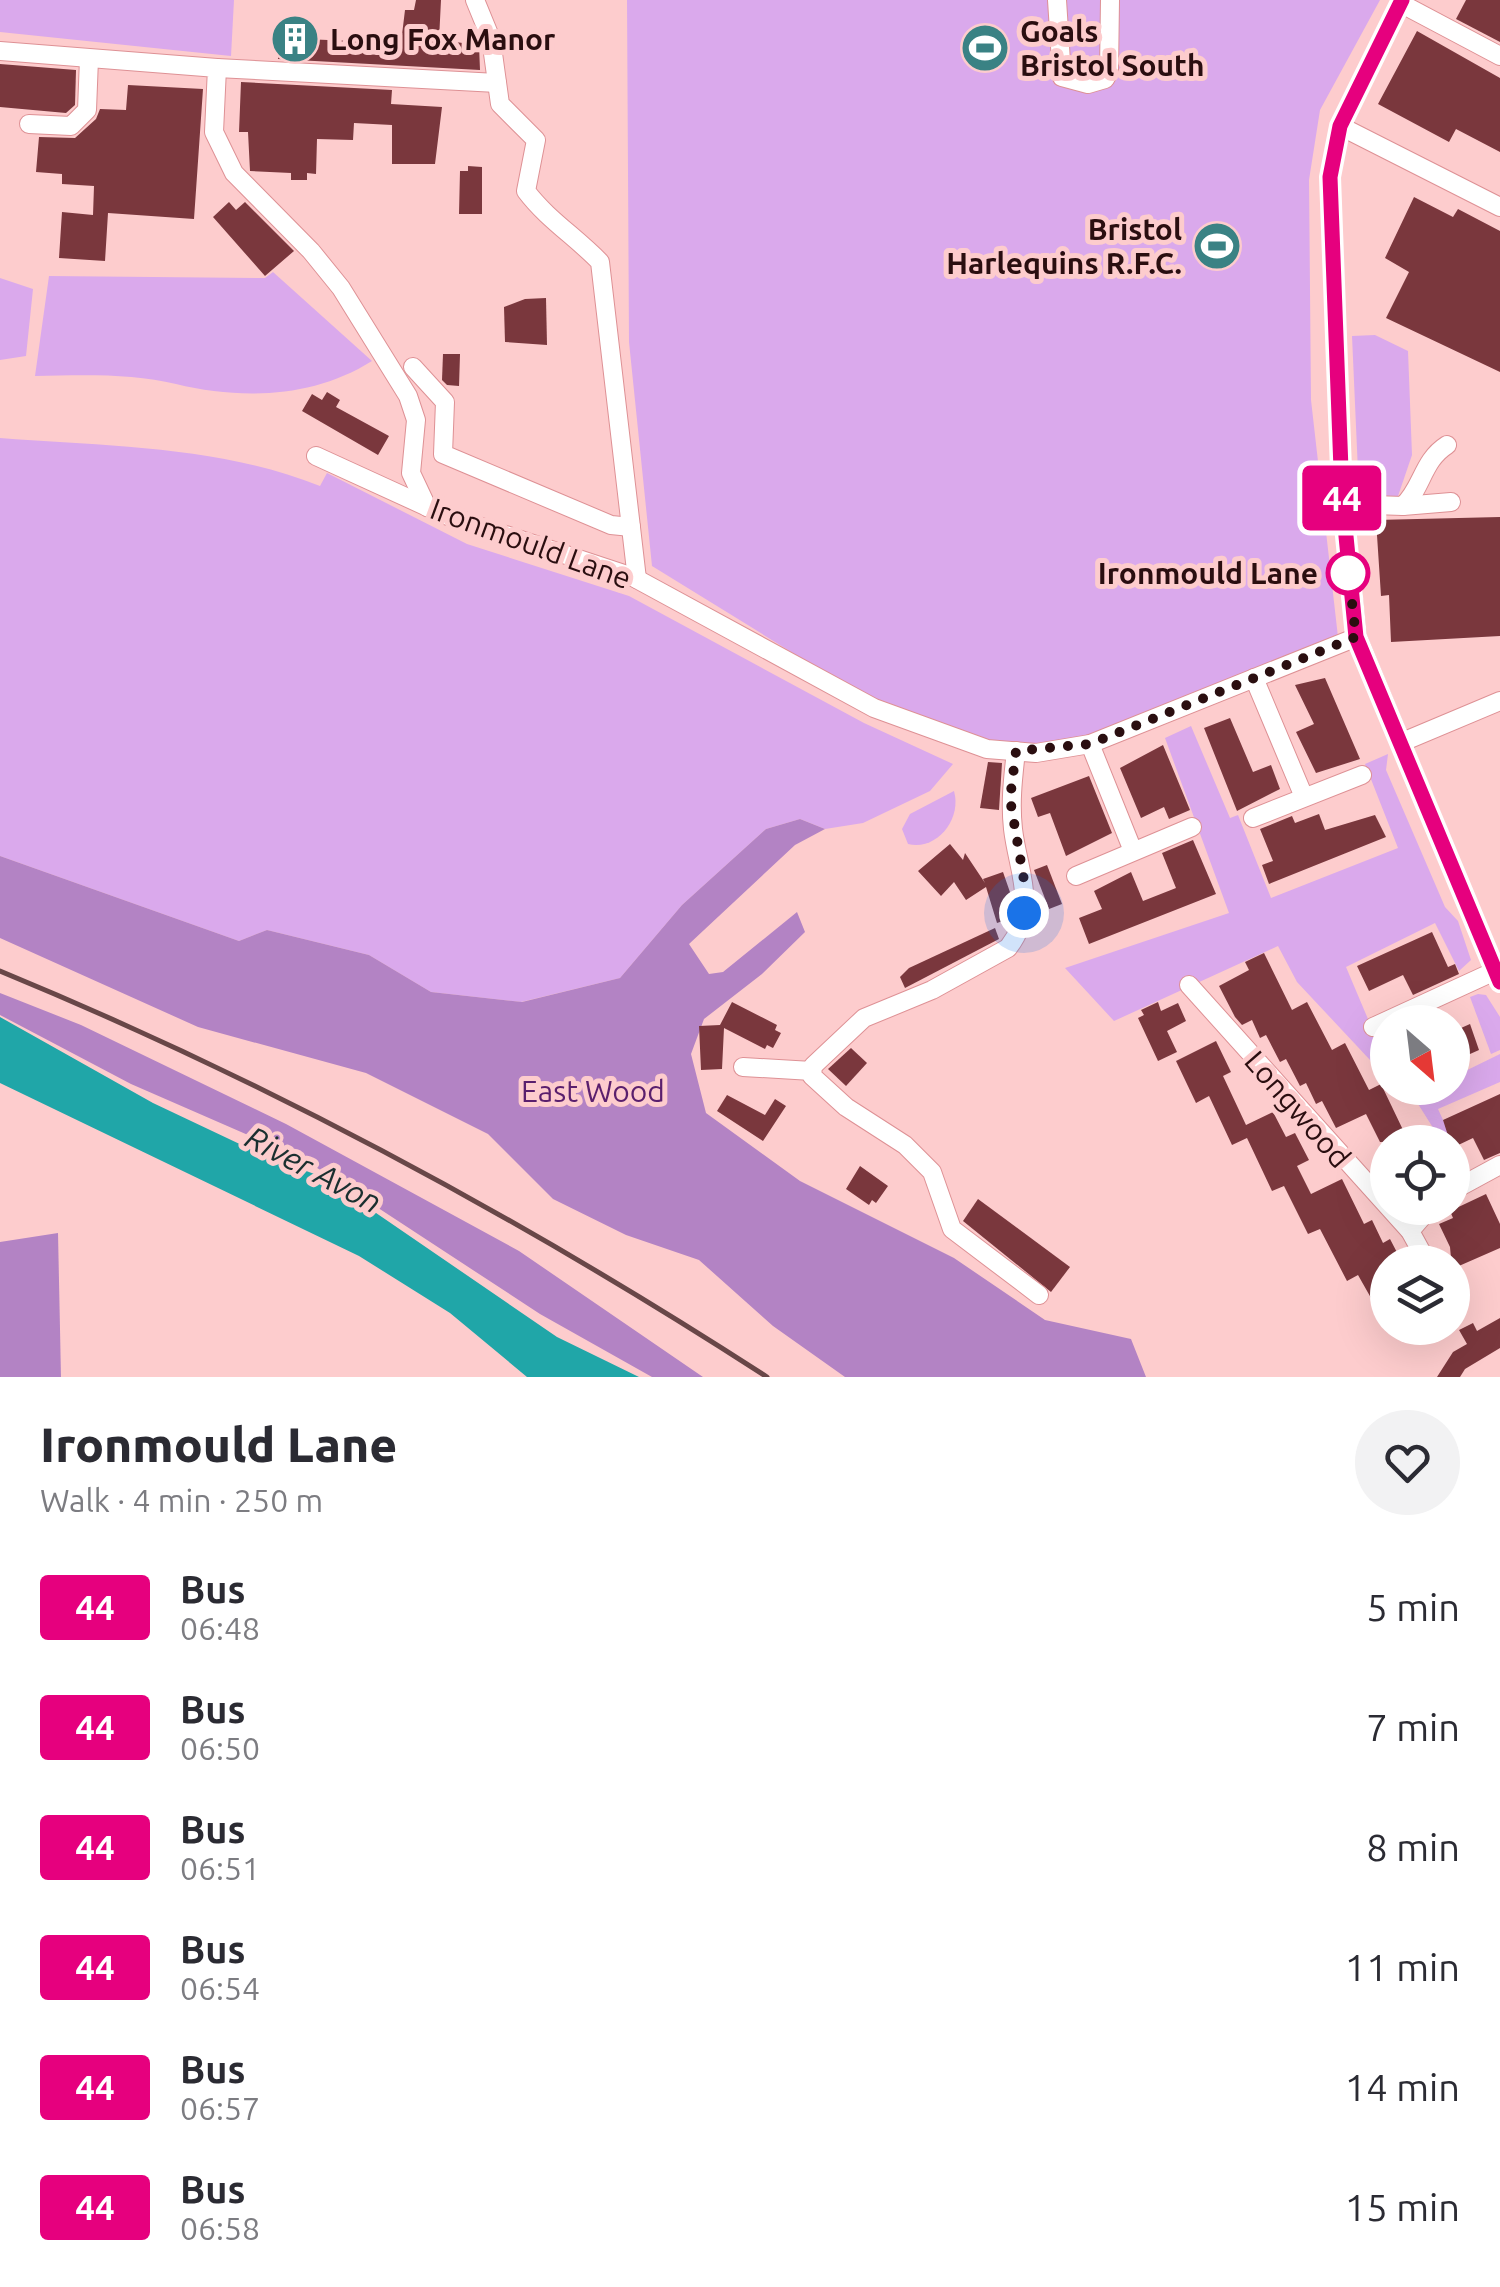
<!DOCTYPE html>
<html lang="en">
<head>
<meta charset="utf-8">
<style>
	:root { --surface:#fff; --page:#f2f2f3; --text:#2b2b33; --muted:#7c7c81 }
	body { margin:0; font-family:Ubuntu,sans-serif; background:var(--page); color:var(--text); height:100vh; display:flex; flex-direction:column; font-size:38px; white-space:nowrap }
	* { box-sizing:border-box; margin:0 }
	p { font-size:32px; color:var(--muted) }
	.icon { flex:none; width:55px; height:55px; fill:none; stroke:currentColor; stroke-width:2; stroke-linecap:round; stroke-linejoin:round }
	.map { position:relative; height:1377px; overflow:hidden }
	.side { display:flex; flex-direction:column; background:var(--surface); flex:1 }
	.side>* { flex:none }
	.badge { padding:0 20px; border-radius:8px; font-size:35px; line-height:65px }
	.needle { width:65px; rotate:152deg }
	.fabs { position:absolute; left:1370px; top:1005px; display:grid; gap:20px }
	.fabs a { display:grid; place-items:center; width:100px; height:100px; border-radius:50%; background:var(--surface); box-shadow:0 10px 40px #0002; font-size:50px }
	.you { position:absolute; width:50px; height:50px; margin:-25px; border:8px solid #fff; border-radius:50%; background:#1a73e8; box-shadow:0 0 0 15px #1a73e833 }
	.map>.badge { position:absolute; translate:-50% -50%; box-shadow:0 0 0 5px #fff }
	.round { display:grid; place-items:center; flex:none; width:105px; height:105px; border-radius:52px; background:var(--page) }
	.head { display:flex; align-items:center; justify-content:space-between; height:170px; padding:0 40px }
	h1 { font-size:48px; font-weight:800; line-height:75px }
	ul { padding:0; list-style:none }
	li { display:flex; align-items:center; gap:30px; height:120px; padding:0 40px }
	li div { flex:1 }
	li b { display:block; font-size:38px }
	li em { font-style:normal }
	li .badge { min-width:110px; font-weight:700; text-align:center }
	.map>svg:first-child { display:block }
	.green { fill:#daa9ec }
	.forest { fill:#b383c4 }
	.water { fill:#20a6a8 }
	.building { fill:#7a373d }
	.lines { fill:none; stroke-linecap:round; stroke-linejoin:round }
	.minor-casing { stroke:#de9195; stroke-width:20 }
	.minor { stroke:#fff; stroke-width:18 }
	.rail { stroke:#694748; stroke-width:5 }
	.line-casing { stroke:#fff; stroke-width:22 }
	.line { stroke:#e6007e; stroke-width:15 }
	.walk { stroke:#2a0e10; stroke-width:10; stroke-dasharray:0 18 }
	.stop-dot { fill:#fff; stroke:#e6007e; stroke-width:5 }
	.labels { text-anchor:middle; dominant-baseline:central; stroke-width:10; stroke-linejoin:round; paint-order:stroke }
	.poi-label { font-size:30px; font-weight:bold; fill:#2a0e10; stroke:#fdcccd; text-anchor:start }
	.street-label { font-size:30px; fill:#2a0e10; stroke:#fdcccd }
	.stop-label { font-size:30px; font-weight:bold; fill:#2a0e10; stroke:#fdcccd; text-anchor:end }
	.park-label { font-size:30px; fill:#5a1f6d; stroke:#fdcccd }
	.water-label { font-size:32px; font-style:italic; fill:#1a2f2f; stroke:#fdcccd }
</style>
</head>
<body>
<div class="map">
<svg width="1500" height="1377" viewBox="0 0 1500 1377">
	<rect width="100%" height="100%" fill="#fdcccd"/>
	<!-- green -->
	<g class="green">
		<path d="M0,0H234L231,56L0,32Z"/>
		<path d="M627,0H1380L1320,110L1309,180L1311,400L1338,637L1088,738L1017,745L986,743L874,703L652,566L629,342Z"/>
		<path d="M273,272L372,361C313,398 242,400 176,384C133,373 80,375 35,376L49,276L265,278Z"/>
		<path d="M0,278L33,289L26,356L0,360Z"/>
		<path d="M1375,335L1408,351L1412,455L1397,499L1359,494L1352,336Z"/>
		<path d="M0,438C106,446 221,446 320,486L327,473L467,544L629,596L864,723L953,764L930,791L863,823L825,829L800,819L766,829L682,905L620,978L521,1002L431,992L369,955L267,930L239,941L0,856Z"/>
		<path d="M1191,726L1230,818L1238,815L1271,898L1398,848L1365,764L1388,754L1386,770L1445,907L1458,921L1471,960L1459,971L1435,923L1346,967L1387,1064L1385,1076L1297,982L1278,946L1114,1021L1065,968L1229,913L1165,738Z"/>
		<path d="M954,791C962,819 937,851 908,844L902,829L910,814Z"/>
		<path d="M1478,994L1486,995L1500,1017V1050L1491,1054L1470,997Z"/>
		<path d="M1500,1054V1082L1438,1109L1466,1170L1458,1175L1453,1163L1452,1142H1442L1413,1096L1431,1088H1452L1453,1077Z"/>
	</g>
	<!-- forest -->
	<g class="forest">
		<path d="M800,819L825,829L795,845L689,944L709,974L723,972L797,912L805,932L762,974L704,1019L691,1054L706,1113L800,1181L954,1258L1045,1320L1131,1339L1146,1377H845L773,1326L699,1260L626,1235L553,1199L488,1134L366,1073L198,1027L0,938V856L239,941L267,930L369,955L431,992L522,1002L620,978L682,905L766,829Z"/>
		<path d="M0,993L81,1025L286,1124L519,1251L703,1377H652L540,1314L305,1160L131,1084L0,1015Z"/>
		<path d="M58,1233L61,1377H0V1242Z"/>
	</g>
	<!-- water -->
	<path class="water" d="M0,1017L153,1103L261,1154L325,1178L557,1337L639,1377H527L450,1313L359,1256L0,1083Z"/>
	<!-- building -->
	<g class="building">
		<path d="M416,0H441L439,40L479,45L480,70L278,59L279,38L401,43L405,10H414Z"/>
		<path d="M1466,0H1500V42L1456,19Z"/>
		<path d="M1417,31L1500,78V152L1456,129L1449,142L1378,104Z"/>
		<path d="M0,64L76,70L75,105L66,113L0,107Z"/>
		<path d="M241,82L392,90L391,104L442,107L435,164H392V125L354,123L353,140L317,139L316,174L307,173V180H291V173L250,171L248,132H239Z"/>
		<path d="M128,85L203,89L194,219L108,213L105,261L59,258L62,212L93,215L94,186L62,184V174L36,172L39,137L75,138L96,119L100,109L126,110Z"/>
		<path d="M468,166L482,167V214H459L460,171H468Z"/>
		<path d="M1414,197L1453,217L1458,209L1500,231V372L1386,318L1409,272L1385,258Z"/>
		<path d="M229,202L236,210L245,202L294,251L265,276L213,217Z"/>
		<path d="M546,298L547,345L505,342L504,307L525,299Z"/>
		<path d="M443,354H460L459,386L447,385L442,380Z"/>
		<path d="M327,392L340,400L336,407L389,436L378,455L302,411L312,394L322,400Z"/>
		<path d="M1500,517V636L1391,642L1389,595L1381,596L1376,520Z"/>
		<path d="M1325,678L1360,759L1316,773L1296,732L1314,724L1295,685Z"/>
		<path d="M1230,718L1253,772L1271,765L1280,789L1237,811L1204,728Z"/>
		<path d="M1163,745L1190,810L1169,819L1164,807L1141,818L1120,768Z"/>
		<path d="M988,762L1002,763L999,810L980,808Z"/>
		<path d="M1089,776L1112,833L1066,856L1050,813L1038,817L1031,798Z"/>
		<path d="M1319,814L1325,830L1375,815L1386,837L1269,884L1262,865L1273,861L1260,829L1292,816L1295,823Z"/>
		<path d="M1193,840L1216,894L1089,944L1079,918L1102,909L1094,891L1131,872L1143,901L1176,888L1162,853Z"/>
		<path d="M950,844L963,860L965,853L985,883L983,879L1003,872L1012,898L1009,919L997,923L986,887L966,900L954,882L941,896L918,871Z"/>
		<path d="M1047,865L1062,904L1049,909L1034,870Z"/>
		<path d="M995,928L999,939L905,988L900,977L909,968Z"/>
		<path d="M1432,932L1448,967L1455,964L1459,974L1413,995L1403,975L1369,991L1357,966Z"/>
		<path d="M1264,953L1292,1010L1307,1002L1332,1050L1345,1043L1369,1090L1381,1084L1404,1132L1418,1126L1426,1142H1380L1366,1114L1336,1128L1322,1101L1316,1104L1306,1083L1300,1086L1286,1059L1280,1062L1266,1035L1260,1038L1252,1020L1242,1025L1235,1017L1219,986L1249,970L1245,962Z"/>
		<path d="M732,1002L777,1025L775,1030L781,1033L773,1048L767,1045L765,1049L724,1028L722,1069L701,1070L699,1026L720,1025Z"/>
		<path d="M1158,1002L1161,1011L1178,1003L1186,1021L1167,1031L1177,1052L1158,1061L1138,1018L1144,1015L1141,1010Z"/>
		<path d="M1470,1024L1479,1050L1452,1062V1032Z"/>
		<path d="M1216,1041L1231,1072L1223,1076L1246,1125L1273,1112L1286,1137L1295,1133L1309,1160L1297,1166L1311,1194L1342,1179L1364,1224L1372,1220L1383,1243L1390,1239L1402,1262H1388V1328L1358,1275L1347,1281L1320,1229L1308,1234L1284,1186L1272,1191L1247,1138L1232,1145L1209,1096L1196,1103L1176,1061Z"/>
		<path d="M851,1048L867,1063L846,1086L828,1069Z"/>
		<path d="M1500,1094V1153L1484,1160L1473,1138L1452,1148L1443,1120Z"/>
		<path d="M727,1095L765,1115L775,1099L786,1106L763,1141L717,1111Z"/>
		<path d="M860,1166L888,1186L876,1203L872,1200L869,1205L846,1189Z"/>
		<path d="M1486,1194L1500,1224V1248L1452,1269L1450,1247L1439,1224L1453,1218L1450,1211Z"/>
		<path d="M978,1199L1070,1267L1051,1292L963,1221Z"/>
		<path d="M1500,1318V1348L1465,1369L1460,1377H1437L1453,1352L1467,1344L1459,1330L1473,1323L1477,1331Z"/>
	</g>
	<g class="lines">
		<!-- minor casing -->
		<g class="minor-casing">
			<g id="minor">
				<path d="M475,0L491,39L500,104L536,140L526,191C547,219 576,237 600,262L637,579"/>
				<path d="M1057,0L1062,77L1088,84L1105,79L1109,72L1110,0"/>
				<path d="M1402,0L1340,126L1330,177L1342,495L1357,637L1500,982"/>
				<path d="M1400,3L1500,56"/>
				<path d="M0,51L217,68L214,132L234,173L311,251L341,288L408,396L416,420L411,473L427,507"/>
				<path d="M217,68L497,83"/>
				<path d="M29,124L71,126L87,110L89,59"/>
				<path d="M1340,126L1500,207"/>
				<path d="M413,367L445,402L443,454L611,525L631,527"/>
				<path d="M316,456L445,515L633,577L874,708L987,749L1036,753L1090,744L1357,637"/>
				<path d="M1343,504L1403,506C1423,487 1422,461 1447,445"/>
				<path d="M1403,506L1451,502"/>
				<path d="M1254,678L1304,797"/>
				<path d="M1400,743L1500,701"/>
				<path d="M1090,744L1133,851"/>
				<path d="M1016,751C1013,778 1010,802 1013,829C1018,872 1039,908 1008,948L932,990L864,1018L813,1066L812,1076L846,1107L905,1145L932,1172L952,1229L1039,1295"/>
				<path d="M1253,818L1362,775"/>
				<path d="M1076,876L1192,827"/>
				<path d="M1189,985L1410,1231L1427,1262"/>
				<path d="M1373,1027L1495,971"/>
				<path d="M743,1067L812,1071"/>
				<path d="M1452,1191L1500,1165"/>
				<path d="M1410,1231L1430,1208"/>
			</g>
		</g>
		<!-- minor -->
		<use href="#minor" class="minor"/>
		<!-- rail -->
		<path class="rail" d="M0,971C269,1082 523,1219 767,1377"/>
	</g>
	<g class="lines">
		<!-- line casing -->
		<g class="line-casing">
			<path id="line" d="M1402,0L1340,126L1330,177L1342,496L1356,637L1500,982"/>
		</g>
		<!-- line -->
		<use href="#line" class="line"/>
		<!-- walk -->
		<path class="walk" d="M1024,913L1026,892L1010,799L1016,751L1090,744L1356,637L1348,568V573"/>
	</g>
	<!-- icons -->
	<defs>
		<g id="building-disc" transform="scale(2.5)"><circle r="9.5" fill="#3a8284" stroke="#fdcccd"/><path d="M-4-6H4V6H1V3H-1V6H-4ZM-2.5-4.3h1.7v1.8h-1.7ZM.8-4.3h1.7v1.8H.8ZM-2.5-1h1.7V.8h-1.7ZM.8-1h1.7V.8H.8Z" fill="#fff"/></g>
		<g id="stadium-disc" transform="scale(2.5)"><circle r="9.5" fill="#3a8284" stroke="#fdcccd"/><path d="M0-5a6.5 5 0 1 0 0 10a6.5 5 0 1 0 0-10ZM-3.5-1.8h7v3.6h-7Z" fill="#fff"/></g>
	</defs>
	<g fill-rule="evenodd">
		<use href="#building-disc" x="295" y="39"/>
		<use href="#stadium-disc" x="985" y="48"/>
		<use href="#stadium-disc" x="1217" y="246"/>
	</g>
	<!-- markers -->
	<circle class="stop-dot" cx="1348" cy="573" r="20"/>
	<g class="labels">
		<!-- poi labels -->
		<g class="poi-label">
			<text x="1020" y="31">Goals<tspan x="1020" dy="34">Bristol South</tspan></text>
			<text x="330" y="39">Long Fox Manor</text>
			<text x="1182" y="229" text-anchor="end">Bristol<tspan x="1182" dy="34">Harlequins R.F.C.</tspan></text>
		</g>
		<!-- street labels -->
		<g class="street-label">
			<text transform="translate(531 543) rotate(20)">Ironmould Lane</text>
			<text transform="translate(1298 1109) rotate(49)">Longwood</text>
		</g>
		<!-- stop labels -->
		<g class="stop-label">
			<text x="1318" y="573">Ironmould Lane</text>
		</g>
		<!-- park labels -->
		<g class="park-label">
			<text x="593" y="1091">East Wood</text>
		</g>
		<!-- water labels -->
		<g class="water-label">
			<text transform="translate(314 1169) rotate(28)">River Avon</text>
		</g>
	</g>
</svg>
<div class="fabs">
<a><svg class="needle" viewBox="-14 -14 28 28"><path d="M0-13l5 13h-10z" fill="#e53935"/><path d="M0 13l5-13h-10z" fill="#7c7c81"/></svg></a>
<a><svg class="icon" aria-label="locate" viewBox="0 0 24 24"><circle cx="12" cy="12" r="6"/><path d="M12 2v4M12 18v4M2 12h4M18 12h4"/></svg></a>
<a><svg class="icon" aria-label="layers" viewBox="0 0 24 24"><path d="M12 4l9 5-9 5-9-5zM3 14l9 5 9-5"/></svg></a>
</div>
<div class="you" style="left:1024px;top:913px"></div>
<b class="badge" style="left:1342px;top:498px;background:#e6007e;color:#fff">44</b>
</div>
<section class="side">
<div class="head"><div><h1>Ironmould Lane</h1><p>Walk · 4 min · 250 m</p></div><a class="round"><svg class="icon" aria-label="heart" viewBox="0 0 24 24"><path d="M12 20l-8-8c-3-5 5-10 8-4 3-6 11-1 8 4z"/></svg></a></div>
<ul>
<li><span class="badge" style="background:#e6007e;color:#fff">44</span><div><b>Bus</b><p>06:48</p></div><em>5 min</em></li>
<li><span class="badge" style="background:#e6007e;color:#fff">44</span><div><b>Bus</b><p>06:50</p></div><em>7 min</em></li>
<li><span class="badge" style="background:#e6007e;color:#fff">44</span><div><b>Bus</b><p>06:51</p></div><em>8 min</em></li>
<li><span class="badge" style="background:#e6007e;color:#fff">44</span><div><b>Bus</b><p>06:54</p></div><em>11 min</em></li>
<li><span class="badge" style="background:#e6007e;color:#fff">44</span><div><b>Bus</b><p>06:57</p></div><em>14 min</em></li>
<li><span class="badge" style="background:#e6007e;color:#fff">44</span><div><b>Bus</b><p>06:58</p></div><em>15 min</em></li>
</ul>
</section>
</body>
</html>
